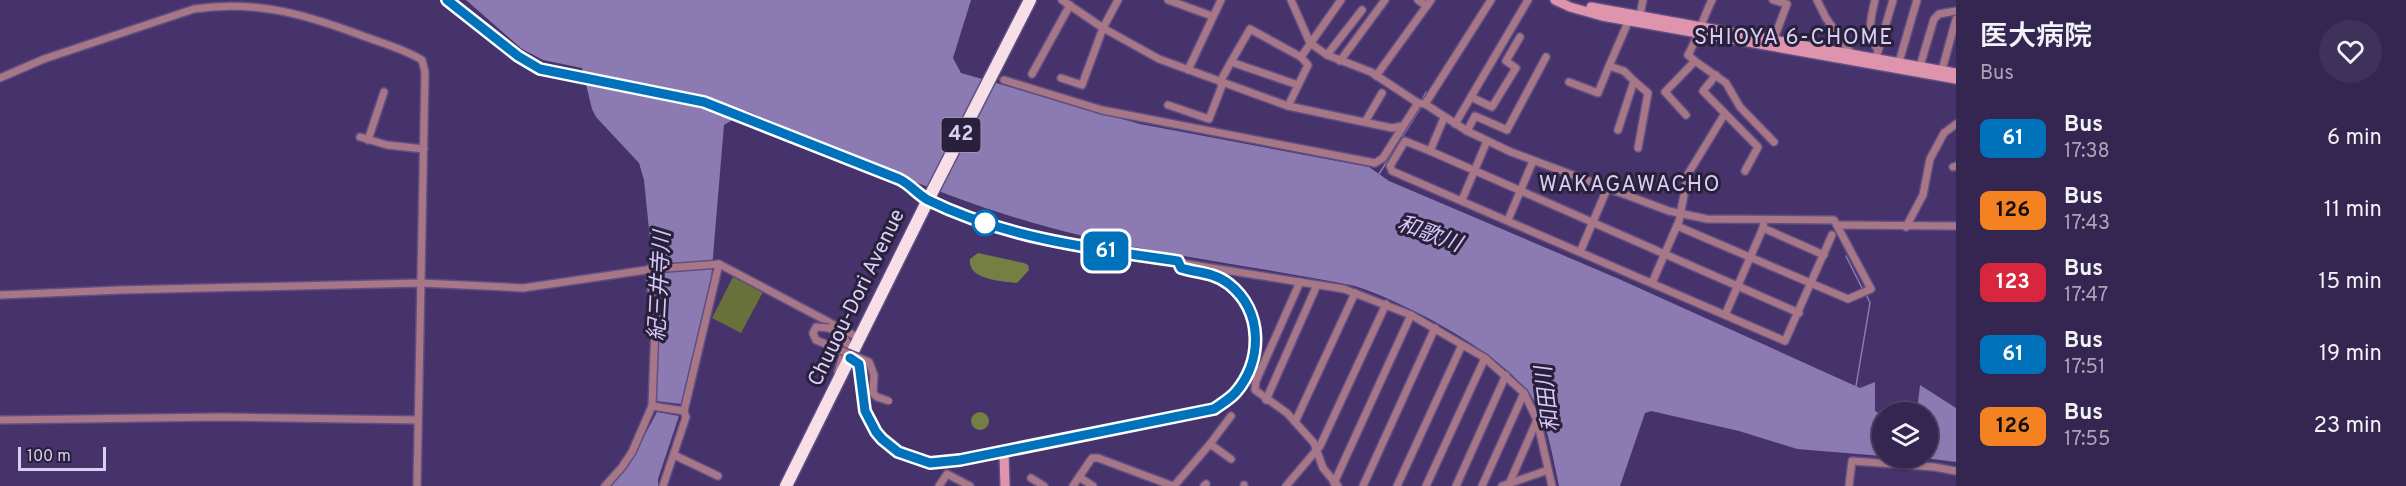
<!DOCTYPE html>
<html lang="en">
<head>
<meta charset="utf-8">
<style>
	:root { --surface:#342650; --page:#3f325a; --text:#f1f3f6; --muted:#a9a5b7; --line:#4e4367 }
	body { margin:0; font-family:Overpass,"Noto Sans JP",sans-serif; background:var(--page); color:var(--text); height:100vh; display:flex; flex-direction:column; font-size:22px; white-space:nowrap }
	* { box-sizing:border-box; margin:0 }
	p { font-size:20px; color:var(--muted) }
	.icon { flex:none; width:33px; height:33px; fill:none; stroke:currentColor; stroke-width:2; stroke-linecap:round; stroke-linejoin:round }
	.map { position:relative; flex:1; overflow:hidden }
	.drawer { display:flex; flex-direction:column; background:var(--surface); width:450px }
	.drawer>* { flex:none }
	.badge { padding:0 12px; border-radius:9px; font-size:21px; line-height:39px }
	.fabs { position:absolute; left:1872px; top:402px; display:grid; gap:12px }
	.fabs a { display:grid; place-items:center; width:66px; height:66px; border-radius:50%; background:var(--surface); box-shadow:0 2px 4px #0004,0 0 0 2px var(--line); font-size:30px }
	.scale { position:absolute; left:18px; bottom:15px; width:88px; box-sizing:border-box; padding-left:6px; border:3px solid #d8cff2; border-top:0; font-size:16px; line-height:21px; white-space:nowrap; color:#d8cff2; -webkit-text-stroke:4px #29213b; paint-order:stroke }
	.map>.badge { position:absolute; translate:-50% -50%; box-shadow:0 0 0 3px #fff }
	.round { display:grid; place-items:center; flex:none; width:63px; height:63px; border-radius:32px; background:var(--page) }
	.summary { display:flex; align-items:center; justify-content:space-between; height:102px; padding:0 24px }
	h1 { font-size:28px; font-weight:600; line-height:45px }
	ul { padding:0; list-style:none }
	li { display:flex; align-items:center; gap:18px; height:72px; padding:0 24px }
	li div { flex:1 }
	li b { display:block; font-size:22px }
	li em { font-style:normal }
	li .badge { min-width:66px; font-weight:700; text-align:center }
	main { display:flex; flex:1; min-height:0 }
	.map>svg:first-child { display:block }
	.green { fill:#687139 }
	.forest { fill:#757f44 }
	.water { fill:#8b7bb2 }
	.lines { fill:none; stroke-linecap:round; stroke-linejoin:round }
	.stream { stroke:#8b7bb2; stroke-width:1.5 }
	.street-casing { stroke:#604f83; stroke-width:10 }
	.secondary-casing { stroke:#604f83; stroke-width:12 }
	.highway-casing { stroke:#604f83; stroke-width:15 }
	.street { stroke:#a77687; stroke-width:7 }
	.secondary { stroke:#df94ae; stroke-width:9 }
	.highway { stroke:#f8dfe7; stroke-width:12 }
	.street-bridge-casing { stroke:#604f83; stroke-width:10; stroke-linecap:butt }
	.street-bridge { stroke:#a77687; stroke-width:7 }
	.line-casing { stroke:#fff; stroke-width:14 }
	.line { stroke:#0072bc; stroke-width:9 }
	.stop-dot { fill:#fff; stroke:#0072bc; stroke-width:3 }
	.labels { text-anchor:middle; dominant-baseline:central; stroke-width:6; stroke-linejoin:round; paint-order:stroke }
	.shield { fill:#29213b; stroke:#a49bbb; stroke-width:1.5 }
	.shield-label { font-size:20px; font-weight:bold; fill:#d8cff2 }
	.street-label { font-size:21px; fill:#d8cff2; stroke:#29213b }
	.neighbourhood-label { font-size:22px; letter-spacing:1.5px; fill:#d8cff2; stroke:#29213b }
	.water-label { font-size:22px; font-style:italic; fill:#d5c8f8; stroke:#29213b }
</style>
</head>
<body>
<main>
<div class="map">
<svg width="1956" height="486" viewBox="0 0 1956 486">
	<rect width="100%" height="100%" fill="#46336b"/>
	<!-- green -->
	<path class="green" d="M733,277L763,292L741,333L712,318Z"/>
	<!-- forest -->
	<g class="forest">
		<path d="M978,253L1024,263L1028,265L1029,270L1017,283C1002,281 967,280 970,259Z"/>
		<circle cx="980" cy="421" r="9"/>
	</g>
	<!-- water -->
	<g class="water">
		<path d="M466,0H971L953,58L961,73L1140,124L1369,167L1389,181L1619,279L1860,388L1875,382V411L1882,415V456L1797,449L1739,431L1651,411L1645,413L1620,486H1559C1553,459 1549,431 1537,406C1514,358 1405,302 1355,286C1247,264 1135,253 1030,222C933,194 840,150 747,111L724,125L710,292L681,404L656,401L658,318L644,180L639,163L596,117L592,109L582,68L543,60L522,49Z"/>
		<path d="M1920,385L1956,408V462L1924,458H1928V412H1917Z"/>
		<path d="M657,412L679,416L658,479V486H611L631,461Z"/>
	</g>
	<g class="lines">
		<!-- stream -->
		<g class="stream">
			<path d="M1421,102L1426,92"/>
			<path d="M1379,174L1421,107"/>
			<path d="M1846,256L1863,290"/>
			<path d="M1856,386L1870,303L1866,294"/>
		</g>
		<!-- street casing -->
		<g class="street-casing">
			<g id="street">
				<path d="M1062,0L1103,28L1159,59L1288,106"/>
				<path d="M1168,0L1212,16"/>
				<path d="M1291,0L1310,43L1327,55L1371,72L1418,103"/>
				<path d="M1341,0L1301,57L1308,65L1288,106L1392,128L1402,126"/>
				<path d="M1418,0L1427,6"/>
				<path d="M1817,0L1826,18L1851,53"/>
				<path d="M1875,0C1871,16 1866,36 1878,50"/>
				<path d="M1640,15L1643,0"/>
				<path d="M1772,44L1787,4L1773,0"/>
				<path d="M1327,55L1362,10"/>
				<path d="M1876,58L1893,0"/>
				<path d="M1340,61L1385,0"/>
				<path d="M1695,61L1726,83L1740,107L1774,142"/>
				<path d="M1231,62L1250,29L1301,57"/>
				<path d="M1899,62L1917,0"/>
				<path d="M1609,66L1629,20"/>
				<path d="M1920,66L1934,19L1939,14L1956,11"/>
				<path d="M1188,70L1221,0"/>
				<path d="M1942,70L1956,19"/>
				<path d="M1032,74L1070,5"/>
				<path d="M1716,75L1703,91L1758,147L1745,171"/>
				<path d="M1376,76L1431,0"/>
				<path d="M0,78L44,59L194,9C256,0 305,14 363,36C382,43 404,49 422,60L425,72L417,486"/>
				<path d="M1061,78L1082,85L1103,28L1118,0"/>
				<path d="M1004,80L1102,110L1375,163L1383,158L1418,103L1425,104L1467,131L1511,152L1669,211L1707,219L1834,220L1871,289L1848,299L1677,226"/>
				<path d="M1220,82L1231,62L1298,85"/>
				<path d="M1569,82L1598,93L1609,66L1624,71L1634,81"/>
				<path d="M1471,97L1492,107L1516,68L1506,61L1520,37"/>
				<path d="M1425,104L1491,0"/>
				<path d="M1168,105L1209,119L1223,83"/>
				<path d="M1686,115L1665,92L1695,61L1688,55C1698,37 1703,18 1712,0"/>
				<path d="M1444,118L1430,151L1405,141L1390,166L1392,171L1785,341L1832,235"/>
				<path d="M1365,122L1382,93"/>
				<path d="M1455,124L1528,0"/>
				<path d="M1618,130L1634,81L1648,93L1638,148"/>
				<path d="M1467,131L1475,116L1507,130L1546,57"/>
				<path d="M360,137L387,145L424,149"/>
				<path d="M368,140L384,92"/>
				<path d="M1430,151L1799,313"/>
				<path d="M1953,167L1956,166"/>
				<path d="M928,200L998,228L1112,252L1344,289L1411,315L1485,358L1524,393L1537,420L1552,486"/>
				<path d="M1462,200L1487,141"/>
				<path d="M1508,220L1533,161"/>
				<path d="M1837,225L1956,226"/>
				<path d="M1906,227L1923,195L1930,159L1944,133L1956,124"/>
				<path d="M1763,228L1824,255"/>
				<path d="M1580,252L1607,189"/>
				<path d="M1300,282L1256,381L1255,390L1287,413L1314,443L1323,468L1338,486"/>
				<path d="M1652,283L1679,221L1688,174L1724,115"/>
				<path d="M0,295L120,290L421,283L523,288L653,269L719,264L859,338"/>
				<path d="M1725,315L1763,228L1764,221"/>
				<path d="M829,328L843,336L847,342L838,372"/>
				<path d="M850,358L859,364L867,415L882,439L898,452L930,463L960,460L1214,409C1221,404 1230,399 1236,392C1263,360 1263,311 1229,284C1214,272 1197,273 1181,268L1177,261"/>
				<path d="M1266,400L1317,285"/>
				<path d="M652,406L684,411"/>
				<path d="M0,420L221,417L418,420"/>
				<path d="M1295,422L1355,293"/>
				<path d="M674,455L718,476"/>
				<path d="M1231,459L1210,444L1231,416"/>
				<path d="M1079,477L1092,458H1098L1173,486"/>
				<path d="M1031,478L1044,486"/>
				<path d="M1334,483L1411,315"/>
				<path d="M1509,484L1537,420"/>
				<path d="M605,486L622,467L632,452L652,406L655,327L649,269"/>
				<path d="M663,486L686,417L684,411L719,264"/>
				<path d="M939,486L947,474L970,486"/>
				<path d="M1073,486L1079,477L1093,486"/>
				<path d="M1174,486L1210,444"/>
				<path d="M1204,486L1206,484"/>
				<path d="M1244,486V485"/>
				<path d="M1286,486L1320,446L1386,304"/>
				<path d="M1363,486L1435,328"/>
				<path d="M1397,486L1462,345"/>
				<path d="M1426,486L1485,358"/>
				<path d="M1456,486L1506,375"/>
				<path d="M1482,486L1524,393"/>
				<path d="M1502,486L1548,470"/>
				<path d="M1849,486L1852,461L1934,467L1956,471"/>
			</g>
		</g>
		<!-- secondary casing -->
		<g class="secondary-casing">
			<g id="secondary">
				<path d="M447,0L518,56L540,69L704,102L899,179L928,200"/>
				<path d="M1555,0L1570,7L1602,16L1956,79"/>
				<path d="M1591,7L1956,73"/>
				<path d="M1004,452L1005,486"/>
			</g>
		</g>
		<!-- highway casing -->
		<g class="highway-casing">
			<path id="highway" d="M786,486L928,200L1030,0"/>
		</g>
		<!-- street -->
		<use href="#street" class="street"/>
		<!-- secondary -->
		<use href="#secondary" class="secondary"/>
		<!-- highway -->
		<use href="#highway" class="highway"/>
		<!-- street-bridge casing -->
		<g class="street-bridge-casing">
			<path id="street-bridge" d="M829,328L816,327L813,333L816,340L869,362L874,375L873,393L877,397L889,401"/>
		</g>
		<!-- street-bridge -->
		<use href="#street-bridge" class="street-bridge"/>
	</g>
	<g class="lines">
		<!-- line casing -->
		<g class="line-casing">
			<path id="line" d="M447,0L518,56L540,69L704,102L899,179C910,184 917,194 928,200C1005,238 1093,249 1178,261L1181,268C1197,273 1214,272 1229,284C1263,311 1263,360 1236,392C1230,399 1221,404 1214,409L960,460L930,463L898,452L882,439L876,432L865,411L859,364L850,358"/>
		</g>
		<!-- line -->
		<use href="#line" class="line"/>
	</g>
	<!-- markers -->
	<circle class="stop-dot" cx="985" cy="223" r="12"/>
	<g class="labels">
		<!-- shield labels -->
		<rect class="shield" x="941.5" y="118" width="39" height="34" rx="4.5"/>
		<g class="shield-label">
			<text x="961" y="135">42</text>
		</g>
		<!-- street labels -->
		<g class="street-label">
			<text transform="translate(857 298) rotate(-64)">Chuuou-Dori Avenue</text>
		</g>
		<!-- neighbourhood labels -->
		<g class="neighbourhood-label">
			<text x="1794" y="38">SHIOYA 6-CHOME</text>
			<text x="1630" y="185">WAKAGAWACHO</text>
		</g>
		<!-- water labels -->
		<g class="water-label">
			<text transform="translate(1429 235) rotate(20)">和歌川</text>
			<text transform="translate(661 286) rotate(-87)">紀三井寺川</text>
			<text transform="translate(1549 399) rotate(-97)">和田川</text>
		</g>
	</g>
</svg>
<div class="fabs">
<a><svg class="icon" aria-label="layers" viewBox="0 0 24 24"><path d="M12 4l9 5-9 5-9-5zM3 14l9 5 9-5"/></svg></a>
</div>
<div class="scale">100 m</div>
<b class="badge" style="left:1106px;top:251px;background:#0072bc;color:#fff">61</b>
</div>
<section class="drawer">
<div class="summary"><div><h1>医大病院</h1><p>Bus</p></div><a class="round"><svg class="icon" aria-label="heart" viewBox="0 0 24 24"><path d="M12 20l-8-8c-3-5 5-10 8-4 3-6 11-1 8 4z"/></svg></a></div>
<ul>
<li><span class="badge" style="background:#0072bc;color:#fff">61</span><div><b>Bus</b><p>17:38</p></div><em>6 min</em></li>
<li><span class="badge" style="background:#f58220;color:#111">126</span><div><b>Bus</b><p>17:43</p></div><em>11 min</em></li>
<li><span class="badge" style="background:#d7263d;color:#fff">123</span><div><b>Bus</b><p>17:47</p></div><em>15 min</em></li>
<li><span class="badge" style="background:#0072bc;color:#fff">61</span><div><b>Bus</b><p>17:51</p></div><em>19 min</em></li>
<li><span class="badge" style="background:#f58220;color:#111">126</span><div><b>Bus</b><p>17:55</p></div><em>23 min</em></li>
</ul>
</section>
</main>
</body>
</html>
